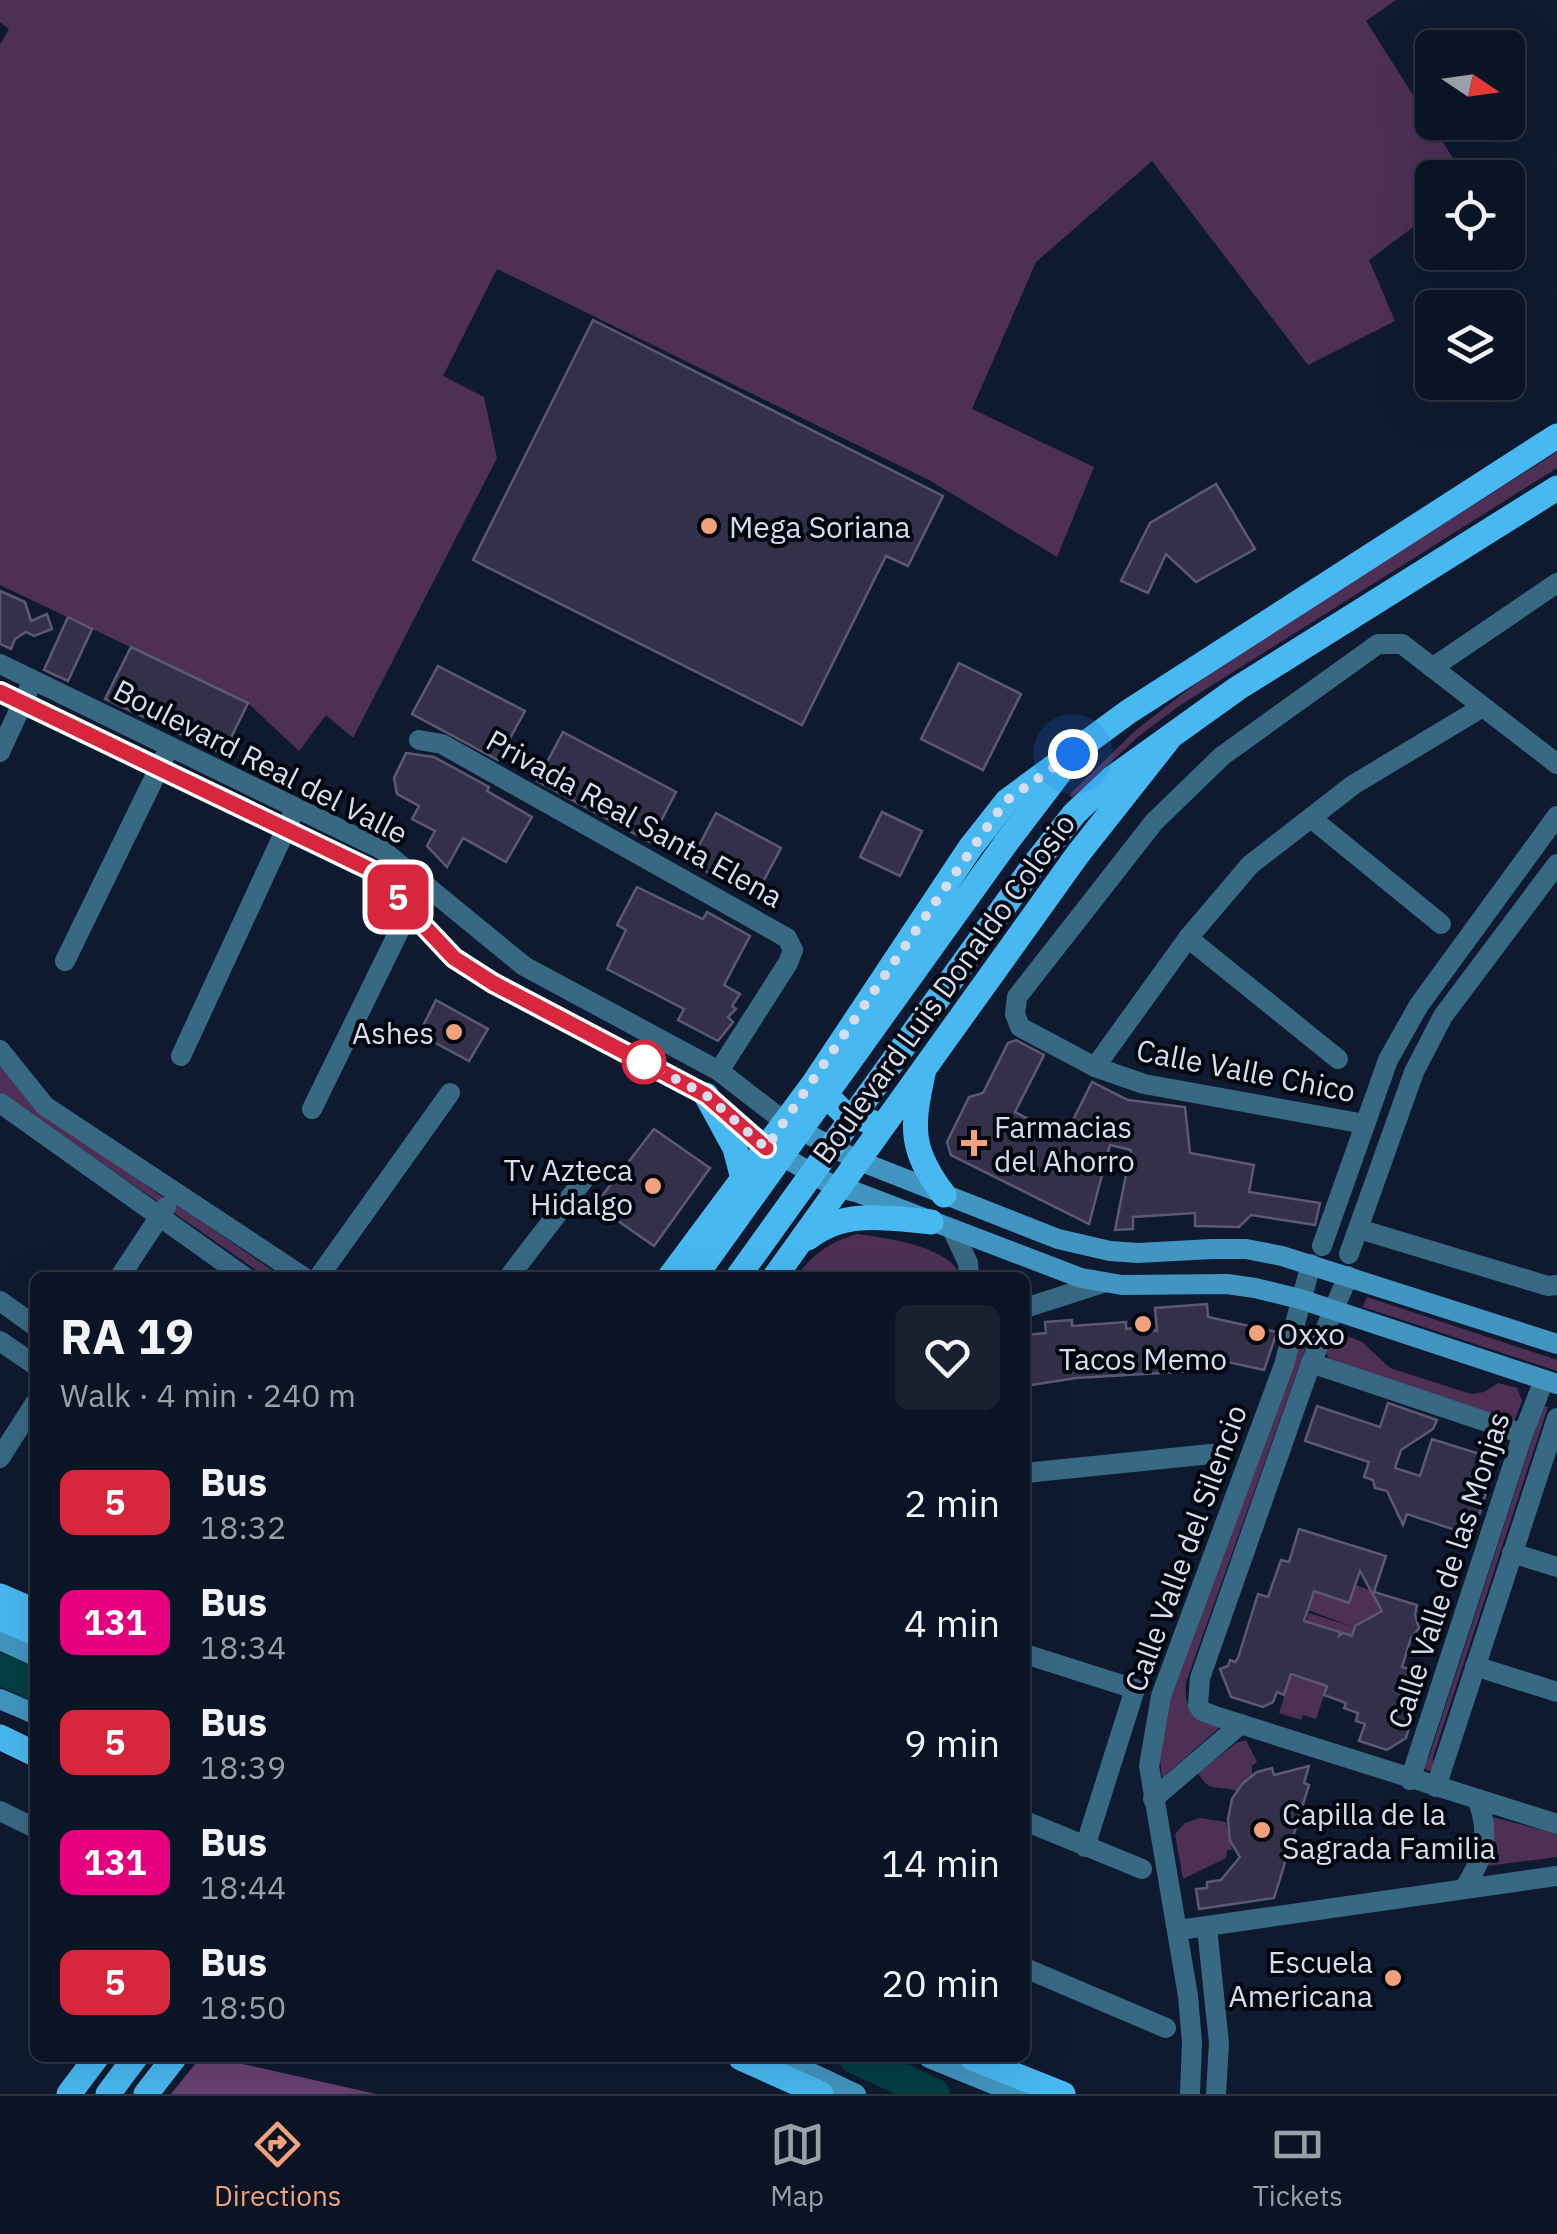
<!DOCTYPE html>
<html lang="en">
<head>
<meta charset="utf-8">
<style>
	:root { --surface:#0b1424; --page:#192131; --text:#f1f3f6; --muted:#9a9ea6; --line:#2b3341; --accent:#f1a17c }
	body { margin:0; font-family:"IBM Plex Sans",sans-serif; background:var(--page); color:var(--text); height:100vh; display:flex; flex-direction:column; font-size:38px; white-space:nowrap }
	* { box-sizing:border-box; margin:0 }
	p { font-size:32px; color:var(--muted) }
	.icon { flex:none; width:55px; height:55px; fill:none; stroke:currentColor; stroke-width:2; stroke-linecap:round; stroke-linejoin:round }
	.map { position:relative; flex:1; overflow:hidden }
	.details { position:absolute; left:30px; top:1272px; width:1000px; height:790px; display:flex; flex-direction:column; background:var(--surface); border-radius:15px; box-shadow:0 10px 40px #0002,0 0 0 2px var(--line) }
	.details>* { flex:none }
	.badge { padding:0 20px; border-radius:15px; font-size:35px; line-height:65px }
	.needle { width:65px; rotate:103deg }
	.controls { position:absolute; left:1415px; top:30px; display:grid; gap:20px }
	.controls a { display:grid; place-items:center; width:110px; height:110px; border-radius:15px; background:var(--surface); box-shadow:0 10px 40px #0002,0 0 0 2px var(--line); font-size:50px }
	.you { position:absolute; width:50px; height:50px; margin:-25px; border:8px solid #fff; border-radius:50%; background:#1a73e8; box-shadow:0 0 0 15px #1a73e833 }
	.map>.badge { position:absolute; translate:-50% -50%; box-shadow:0 0 0 5px #fff }
	.round { display:grid; place-items:center; flex:none; width:105px; height:105px; border-radius:15px; background:var(--page) }
	.summary { display:flex; align-items:center; justify-content:space-between; height:170px; padding:0 30px }
	h1 { font-size:48px; font-weight:700; line-height:75px }
	ul { padding:0; list-style:none }
	li { display:flex; align-items:center; gap:30px; height:120px; padding:0 30px }
	li div { flex:1 }
	li b { display:block; font-size:38px }
	li em { font-style:normal }
	li .badge { min-width:110px; font-weight:700; text-align:center }
	.tab-bar { display:flex; justify-content:space-around; align-items:center; height:140px; border-top:2px solid var(--line); background:var(--surface); font-size:28px; color:var(--muted) }
	.tab-bar a { display:grid; justify-items:center; gap:5px }
	.tab-bar .active { color:var(--accent) }
	.map>svg:first-child { display:block }
	.green { fill:#4e3056 }
	.forest { fill:#684172 }
	.lines { fill:none; stroke-linecap:round; stroke-linejoin:round }
	.river { stroke:#043e44; stroke-width:32 }
	.building { fill:#34304a; stroke:#5c5875; stroke-width:2.5; fill-rule:evenodd }
	.street { stroke:#386983; stroke-width:20 }
	.secondary { stroke:#4295c1; stroke-width:20 }
	.primary { stroke:#48b8f0; stroke-width:25 }
	.primary-bridge { stroke:#48b8f0; stroke-width:25 }
	.line-casing { stroke:#fff; stroke-width:22 }
	.line { stroke:#d7263d; stroke-width:15 }
	.walk { stroke:#d6deed; stroke-width:10; stroke-dasharray:0 18 }
	.poi-dot { fill:#f1a17c; stroke:#03060e; stroke-width:4 }
	.stop-dot { fill:#fff; stroke:#d7263d; stroke-width:5 }
	.labels { text-anchor:middle; dominant-baseline:central; stroke-width:8; stroke-linejoin:round; paint-order:stroke }
	.poi-label { font-size:30px; fill:#d6deed; stroke:#03060e; text-anchor:start }
	.street-label { font-size:30px; fill:#d6deed; stroke:#03060e }
</style>
</head>
<body>
<div class="map">
<svg width="1557" height="2094" viewBox="0 0 1557 2094">
	<rect width="100%" height="100%" fill="#0f1a30"/>
	<!-- green -->
	<g class="green">
		<path d="M0,0H1396L1366,21L1465,177L1432,178V213L1369,260L1395,321L1308,365L1152,161L1036,262L972,409L1094,467L1057,557L929,480L497,269L443,376L484,397L497,458L353,738L326,715L299,751L248,703L0,585V45L9,29L0,22Z"/>
		<path d="M1557,452V468L1179,706L1139,736L1072,798L1069,795L1136,730L1216,668Z"/>
		<path d="M0,1064L44,1111L164,1198L158,1202L0,1092Z"/>
		<path d="M176,1204L282,1277H266L173,1212Z"/>
		<path d="M857,1234C886,1238 951,1246 962,1278H795C813,1254 828,1243 857,1234Z"/>
		<path d="M1367,1297L1557,1360V1371L1363,1307Z"/>
		<path d="M1305,1328L1312,1330L1186,1682C1183,1710 1195,1720 1220,1727L1162,1778L1159,1751L1170,1697Z"/>
		<path d="M1338,1332L1362,1342L1390,1368L1471,1394L1484,1392L1498,1383L1517,1388L1522,1401L1514,1422L1330,1359L1326,1353L1331,1339Z"/>
		<path d="M1543,1406L1548,1407L1433,1757V1772L1419,1767L1429,1757Z"/>
		<path d="M1356,1585L1390,1597L1378,1604L1382,1611L1355,1627L1352,1636L1317,1625L1292,1673L1309,1613L1353,1627L1308,1610L1314,1591L1349,1603Z"/>
		<path d="M1291,1676L1327,1686L1316,1719L1303,1715L1301,1720L1279,1713Z"/>
		<path d="M1246,1740L1257,1762L1252,1766V1775L1236,1791C1219,1784 1210,1795 1198,1773L1236,1743Z"/>
		<path d="M1489,1816L1557,1834V1857L1486,1866Z"/>
		<path d="M1200,1818L1226,1822L1232,1850H1227L1226,1858L1183,1879L1175,1834L1185,1823Z"/>
	</g>
	<!-- forest -->
	<path class="forest" d="M200,2058H216L376,2094H171Z"/>
	<g class="lines">
		<!-- river -->
		<g class="river">
			<path d="M0,1669L35,1685"/>
			<path d="M855,2058L934,2094"/>
		</g>
	</g>
	<!-- building -->
	<g class="building">
		<path d="M593,320L943,496L908,566L886,556L802,725L473,560Z"/>
		<path d="M1216,484L1255,549L1196,582L1166,554L1148,593L1121,581L1150,523Z"/>
		<path d="M0,591L25,602L31,621L47,614L52,629L34,636L26,632L15,639L11,649L0,644Z"/>
		<path d="M68,617L92,629L68,681L44,670Z"/>
		<path d="M131,647L248,703L223,754L105,699Z"/>
		<path d="M959,663L1021,694L983,770L921,739Z"/>
		<path d="M438,666L525,711L498,760L412,714Z"/>
		<path d="M563,732L676,792L650,842L537,781Z"/>
		<path d="M406,753L434,757L489,787L487,791L532,817L506,862L463,838L447,867L427,846L435,831L412,819L419,806L397,794L394,778Z"/>
		<path d="M882,812L922,831L900,876L860,857Z"/>
		<path d="M716,813L781,848L755,897L690,863Z"/>
		<path d="M637,887L703,919L707,912L750,936L724,985L740,994L732,1006L736,1009L728,1017L733,1022L718,1041L678,1020L684,1009L607,969L626,930L617,925Z"/>
		<path d="M436,1000L488,1029L469,1061L419,1034Z"/>
		<path d="M1016,1040L1044,1055L1015,1112L1064,1138L1092,1082L1128,1100L1185,1107L1190,1153L1254,1165L1249,1192L1320,1203L1315,1225L1251,1215L1239,1227L1195,1226V1213L1133,1217V1229L1115,1230L1131,1150L1110,1145L1089,1224L951,1155L947,1142L969,1097L983,1093L1008,1043Z"/>
		<path d="M654,1129L710,1168L654,1246L595,1205Z"/>
		<path d="M1207,1304L1208,1317L1277,1332L1264,1370L1210,1358L1211,1370L1076,1378L1025,1386V1335L1046,1333L1045,1322L1072,1320V1326L1126,1322V1329L1141,1327L1157,1331L1155,1308Z"/>
		<path d="M1388,1403L1437,1420L1433,1429L1401,1450L1395,1468L1420,1476L1432,1439L1496,1459L1473,1536L1407,1514L1403,1525L1387,1491L1375,1488L1373,1480L1364,1477L1369,1462L1305,1441L1317,1406L1380,1427Z"/>
		<path d="M1299,1529L1386,1556L1374,1592L1417,1605L1415,1615L1419,1628L1411,1638L1402,1667L1426,1675L1406,1738L1387,1750L1359,1741L1365,1724L1356,1721L1358,1713L1344,1708L1346,1703L1324,1695L1327,1686L1291,1674L1284,1695L1277,1692L1273,1702L1263,1707L1231,1697L1220,1669L1228,1666L1230,1660L1235,1662L1238,1658L1258,1594L1268,1597L1281,1560L1289,1562ZM1360,1571L1382,1611L1355,1626L1352,1636L1343,1633L1339,1636L1340,1632L1304,1621L1314,1591L1349,1603Z"/>
		<path d="M1309,1766L1304,1783L1309,1785L1274,1898L1199,1909L1196,1889L1207,1888V1882L1221,1880L1240,1857L1230,1841L1228,1819L1232,1799L1242,1784L1257,1772L1272,1768L1274,1775Z"/>
	</g>
	<g class="lines">
		<!-- street -->
		<g class="street">
			<path d="M0,664L381,849L524,966L719,1071L785,1122"/>
			<path d="M1432,668L1557,583"/>
			<path d="M0,691L371,870L454,957L493,983L706,1095L767,1147"/>
			<path d="M419,740L442,744L787,938L793,950L788,963L719,1071"/>
			<path d="M0,752L28,691"/>
			<path d="M1311,818L1441,924"/>
			<path d="M1188,938L1338,1059"/>
			<path d="M65,961L164,758"/>
			<path d="M0,1050L45,1106L305,1278"/>
			<path d="M181,1056L291,818"/>
			<path d="M1095,1067L1188,938L1250,865L1353,785L1481,708"/>
			<path d="M0,1103L246,1278"/>
			<path d="M312,1109L423,882"/>
			<path d="M1365,1124L1144,1084L1095,1067L1020,1027L1015,1014L1017,997L1154,822L1222,756L1378,644H1402L1557,764"/>
			<path d="M1359,1229L1548,1286L1557,1285"/>
			<path d="M953,1231L968,1263L969,1278"/>
			<path d="M1322,1246L1388,1060L1419,1005L1557,816"/>
			<path d="M1349,1254L1414,1072L1443,1016L1557,864"/>
			<path d="M1348,1276L1311,1363L1200,1678L1198,1705L1202,1711L1218,1717L1557,1824"/>
			<path d="M119,1278L166,1207"/>
			<path d="M318,1278L450,1093"/>
			<path d="M508,1278L585,1178"/>
			<path d="M0,1301L35,1326"/>
			<path d="M1025,1308L1103,1283"/>
			<path d="M0,1341L35,1365"/>
			<path d="M1311,1363L1523,1434"/>
			<path d="M0,1458L35,1403"/>
			<path d="M1025,1473L1211,1454"/>
			<path d="M1512,1553L1557,1567"/>
			<path d="M1025,1654L1135,1689L1085,1847"/>
			<path d="M1475,1666L1557,1692"/>
			<path d="M1410,1780L1523,1434L1544,1380"/>
			<path d="M1436,1787L1557,1418"/>
			<path d="M1153,1799L1241,1724"/>
			<path d="M0,1811L35,1828"/>
			<path d="M1025,1821L1142,1869"/>
			<path d="M1464,1889C1483,1859 1491,1836 1478,1801"/>
			<path d="M1207,1928L1219,2043L1216,2094"/>
			<path d="M1179,1930L1557,1876"/>
			<path d="M1025,1968L1166,2028"/>
			<path d="M1190,2094L1192,2043L1188,1996L1149,1766L1161,1696L1284,1365L1311,1264"/>
		</g>
		<!-- secondary -->
		<g class="secondary">
			<path d="M789,1124L857,1160L1058,1239L1110,1251L1138,1253L1212,1249H1246L1282,1256L1557,1344"/>
			<path d="M772,1150L837,1188L856,1192L1081,1278L1122,1285L1227,1284L1255,1288L1300,1299L1557,1384"/>
			<path d="M0,1640L35,1656"/>
			<path d="M0,1699L35,1714"/>
			<path d="M780,2058L856,2094"/>
			<path d="M929,2058L998,2086L1037,2090"/>
		</g>
		<!-- primary -->
		<g class="primary">
			<path d="M1006,843L1061,771"/>
			<path d="M1034,865L1074,814L1111,779L1238,688L1557,488"/>
			<path d="M923,1074C911,1128 910,1150 944,1195"/>
			<path d="M814,1083L843,1112L874,1123"/>
			<path d="M706,1095L735,1148L743,1179"/>
			<path d="M808,1238C845,1209 887,1218 931,1222"/>
			<path d="M669,1278L814,1083L970,848L1007,801L1128,712L1557,436"/>
			<path d="M774,1278L1078,854L1168,740"/>
			<path d="M0,1596L35,1611"/>
			<path d="M0,1618L35,1633"/>
			<path d="M0,1737L35,1754"/>
			<path d="M741,2058L821,2094"/>
			<path d="M972,2058L1063,2094"/>
			<path d="M69,2094L96,2058"/>
			<path d="M108,2094L135,2058"/>
			<path d="M146,2094L174,2058"/>
		</g>
		<!-- primary-bridge -->
		<g class="primary-bridge">
			<path d="M694,1278L1006,843"/>
			<path d="M737,1278L1034,865"/>
		</g>
	</g>
	<g class="lines">
		<!-- line casing -->
		<g class="line-casing">
			<path id="line" d="M0,692L371,870L454,958L493,983L706,1095L766,1148"/>
		</g>
		<!-- line -->
		<use href="#line" class="line"/>
		<!-- walk -->
		<path class="walk" d="M644,1062L706,1095L766,1148L992,820L1007,800L1073,754"/>
	</g>
	<!-- markers -->
	<g class="poi-dot">
		<circle cx="709" cy="526" r="10"/>
		<circle cx="454" cy="1032" r="10"/>
		<path d="M969 1128h10v10h10v10h-10v10h-10v-10h-10v-10h10z"/>
		<circle cx="653" cy="1186" r="10"/>
		<circle cx="1143" cy="1324" r="10"/>
		<circle cx="1257" cy="1333" r="10"/>
		<circle cx="1262" cy="1830" r="10"/>
		<circle cx="1393" cy="1978" r="10"/>
	</g>
	<circle class="stop-dot" cx="644" cy="1062" r="20"/>
	<g class="labels">
		<!-- poi labels -->
		<g class="poi-label">
			<text x="729" y="526">Mega Soriana</text>
			<text x="434" y="1032" text-anchor="end">Ashes</text>
			<text x="994" y="1126">Farmacias<tspan x="994" dy="34">del Ahorro</tspan></text>
			<text x="633" y="1169" text-anchor="end">Tv Azteca<tspan x="633" dy="34">Hidalgo</tspan></text>
			<text x="1277" y="1333">Oxxo</text>
			<text x="1143" y="1358" text-anchor="middle">Tacos Memo</text>
			<text x="1282" y="1813">Capilla de la<tspan x="1282" dy="34">Sagrada Familia</tspan></text>
			<text x="1373" y="1961" text-anchor="end">Escuela<tspan x="1373" dy="34">Americana</tspan></text>
		</g>
		<!-- street labels -->
		<g class="street-label">
			<text transform="translate(261 761) rotate(27)">Boulevard Real del Valle</text>
			<text transform="translate(635 818) rotate(29)">Privada Real Santa Elena</text>
			<text transform="translate(943 988) rotate(-54)">Boulevard Luis Donaldo Colosio</text>
			<text transform="translate(1246 1070) rotate(11)">Calle Valle Chico</text>
			<text transform="translate(1185 1548) rotate(-70)">Calle Valle del Silencio</text>
			<text transform="translate(1448 1570) rotate(-72)">Calle Valle de las Monjas</text>
		</g>
	</g>
</svg>
<div class="controls">
<a><svg class="needle" viewBox="-14 -14 28 28"><path d="M0-13l5 13h-10z" fill="#e53935"/><path d="M0 13l5-13h-10z" fill="#9a9ea6"/></svg></a>
<a><svg class="icon" aria-label="locate" viewBox="0 0 24 24"><circle cx="12" cy="12" r="6"/><path d="M12 2v4M12 18v4M2 12h4M18 12h4"/></svg></a>
<a><svg class="icon" aria-label="layers" viewBox="0 0 24 24"><path d="M12 4l9 5-9 5-9-5zM3 14l9 5 9-5"/></svg></a>
</div>
<div class="you" style="left:1073px;top:754px"></div>
<b class="badge" style="left:398px;top:897px;background:#d7263d;color:#fff">5</b>
<section class="details">
<div class="summary"><div><h1>RA 19</h1><p>Walk · 4 min · 240 m</p></div><a class="round"><svg class="icon" aria-label="heart" viewBox="0 0 24 24"><path d="M12 20l-8-8c-3-5 5-10 8-4 3-6 11-1 8 4z"/></svg></a></div>
<ul>
<li><span class="badge" style="background:#d7263d;color:#fff">5</span><div><b>Bus</b><p>18:32</p></div><em>2 min</em></li>
<li><span class="badge" style="background:#e6007e;color:#fff">131</span><div><b>Bus</b><p>18:34</p></div><em>4 min</em></li>
<li><span class="badge" style="background:#d7263d;color:#fff">5</span><div><b>Bus</b><p>18:39</p></div><em>9 min</em></li>
<li><span class="badge" style="background:#e6007e;color:#fff">131</span><div><b>Bus</b><p>18:44</p></div><em>14 min</em></li>
<li><span class="badge" style="background:#d7263d;color:#fff">5</span><div><b>Bus</b><p>18:50</p></div><em>20 min</em></li>
</ul>
</section>
</div>
<nav class="tab-bar">
<a class="active"><svg class="icon" aria-label="directions" viewBox="0 0 24 24"><path d="M12 3l9 9-9 9-9-9zM9 14v-3h6M13 9l2 2-2 2"/></svg>Directions</a>
<a><svg class="icon" aria-label="map" viewBox="0 0 24 24"><path d="M3 6l6-2 6 2 6-2v14l-6 2-6-2-6 2zM9 4v14M15 6v14"/></svg>Map</a>
<a><svg class="icon" aria-label="tickets" viewBox="0 0 24 24"><path d="M3 7h18v10H3zM15 7v10"/></svg>Tickets</a>
</nav>
</body>
</html>
